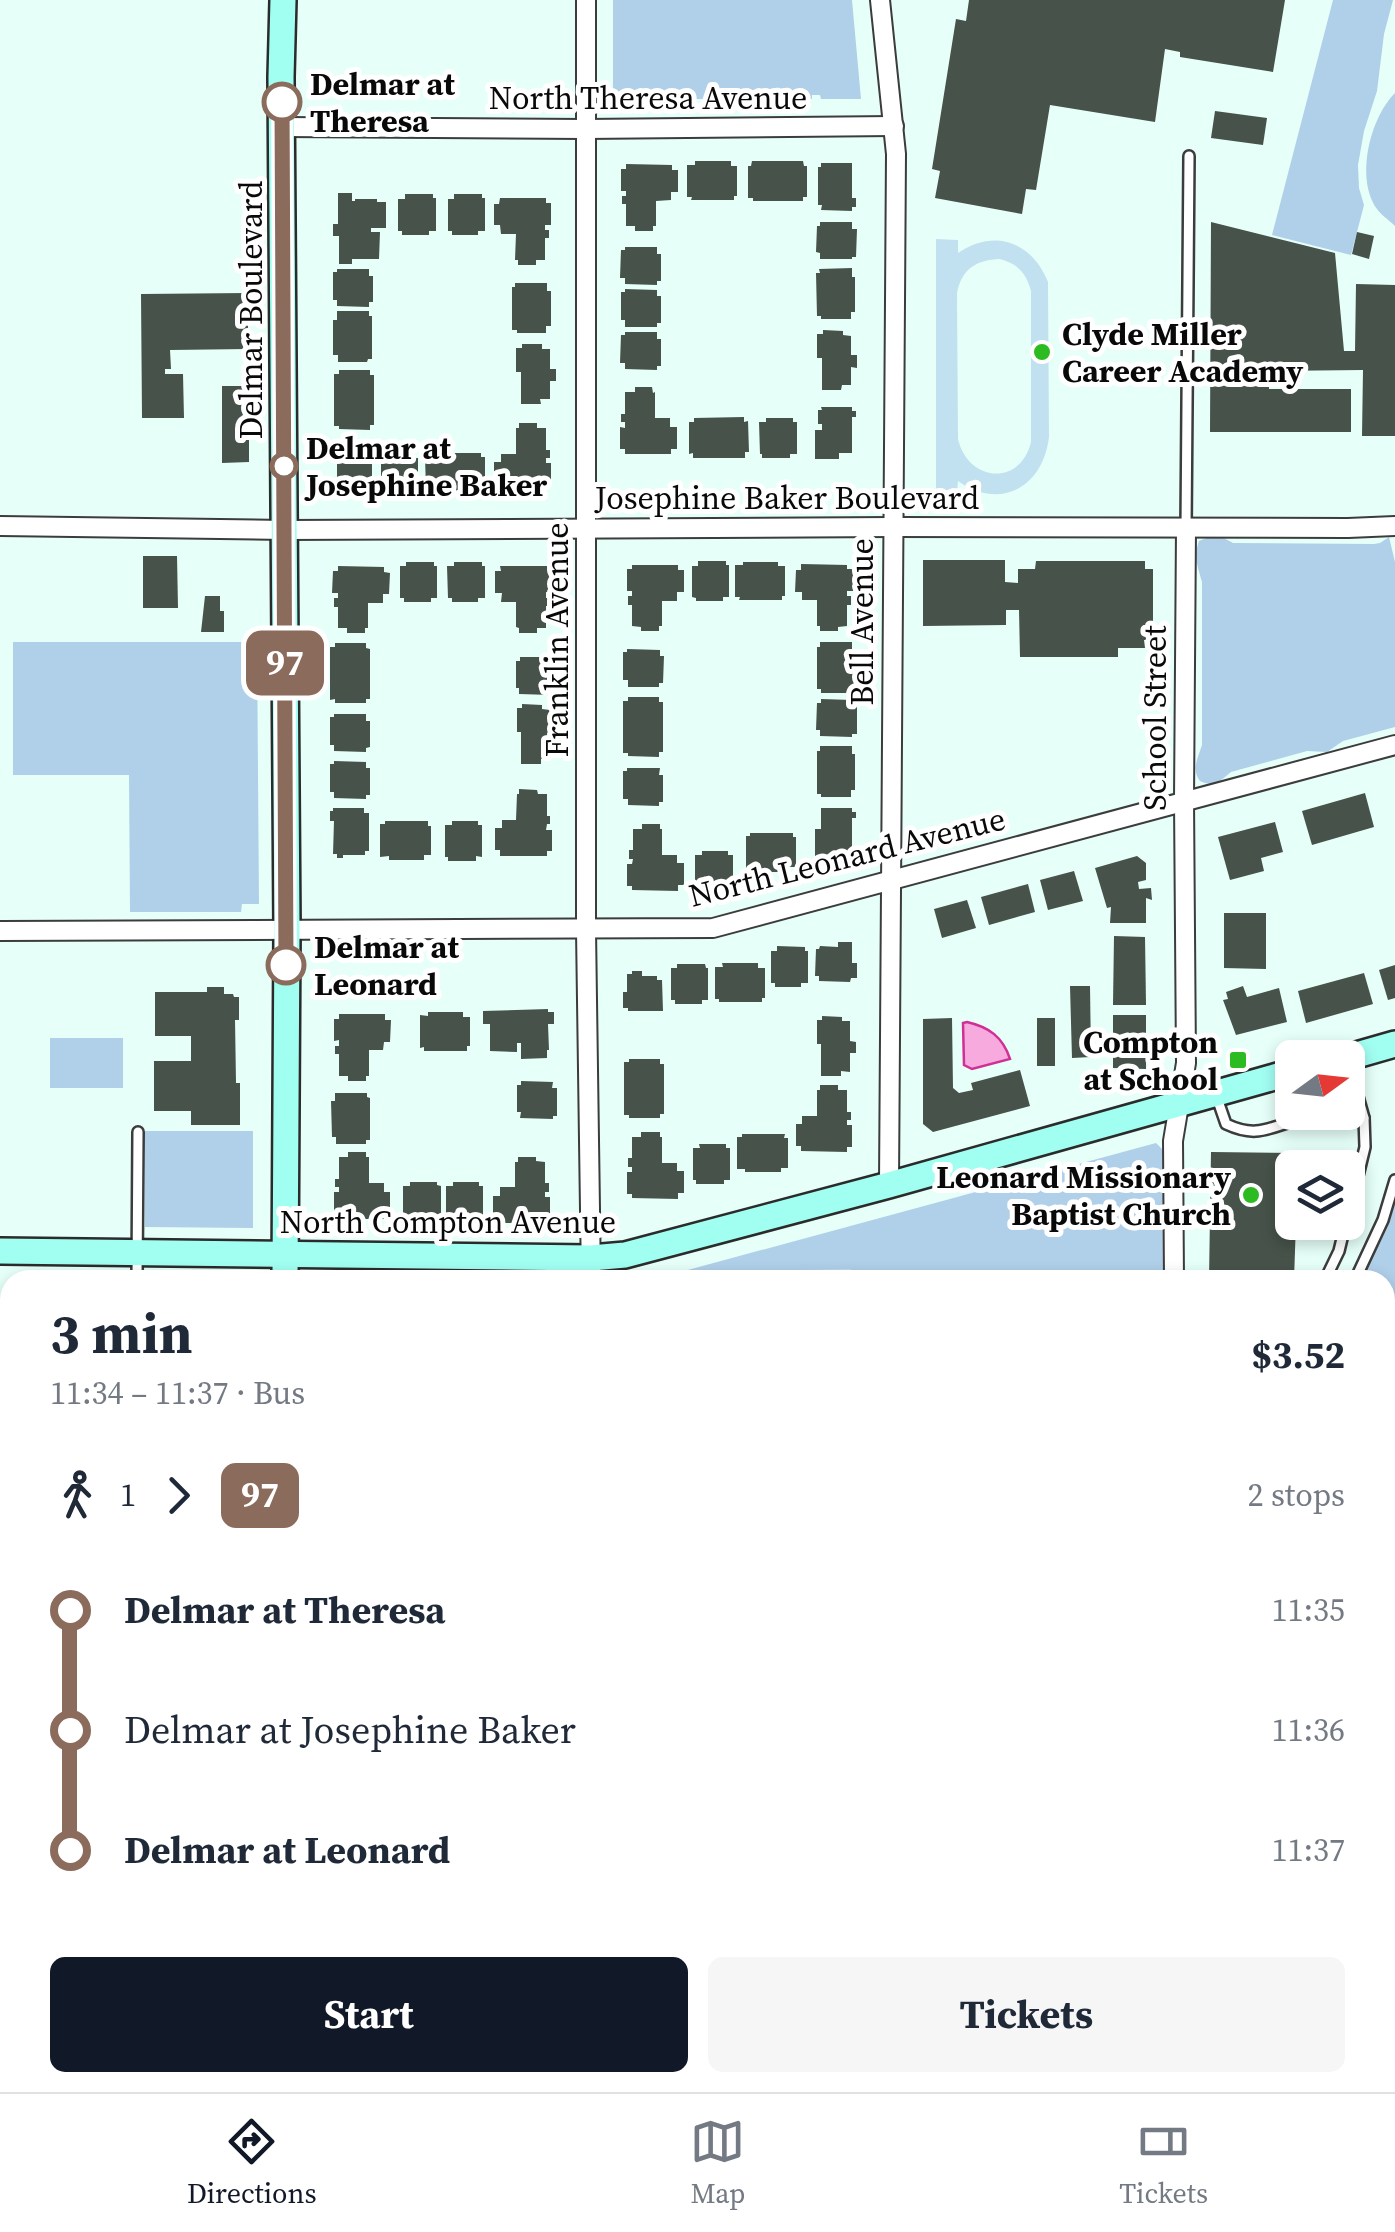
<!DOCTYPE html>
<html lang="en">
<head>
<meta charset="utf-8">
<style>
	:root { --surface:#fff; --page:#f6f6f7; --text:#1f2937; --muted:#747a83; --line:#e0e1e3; --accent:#111827 }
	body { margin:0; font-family:"Source Serif 4",serif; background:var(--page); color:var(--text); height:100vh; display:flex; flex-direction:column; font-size:38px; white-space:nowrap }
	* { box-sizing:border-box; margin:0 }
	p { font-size:32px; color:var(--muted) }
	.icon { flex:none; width:55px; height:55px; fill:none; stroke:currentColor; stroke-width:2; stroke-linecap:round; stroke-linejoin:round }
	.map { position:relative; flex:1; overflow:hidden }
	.side { position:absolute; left:0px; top:1270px; width:1395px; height:822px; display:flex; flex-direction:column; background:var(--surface); border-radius:30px 30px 0 0; box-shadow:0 5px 15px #0003 }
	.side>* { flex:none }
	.badge { padding:0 20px; border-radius:15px; font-size:35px; line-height:65px }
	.needle { width:65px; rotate:75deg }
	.tools { position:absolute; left:1275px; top:1040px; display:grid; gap:20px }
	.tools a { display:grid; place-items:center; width:90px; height:90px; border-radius:15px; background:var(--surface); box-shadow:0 5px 15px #0003; font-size:50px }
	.map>.badge { position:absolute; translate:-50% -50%; box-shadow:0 0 0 5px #fff }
	.legs { display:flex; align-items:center; gap:15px; height:110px; padding:0 50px; font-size:32px }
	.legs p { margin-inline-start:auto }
	.headline { display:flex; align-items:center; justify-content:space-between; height:170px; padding:0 50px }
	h1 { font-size:55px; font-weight:700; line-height:75px }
	.action { display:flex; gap:20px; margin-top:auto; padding:20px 50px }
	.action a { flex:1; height:115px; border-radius:15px; background:var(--accent); color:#fff; font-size:40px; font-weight:700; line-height:115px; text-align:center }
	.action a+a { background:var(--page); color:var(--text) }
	ul { padding:0 50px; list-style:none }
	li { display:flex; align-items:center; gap:35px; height:120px; font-size:38px }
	li i { display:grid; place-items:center; width:15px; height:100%; margin:0 12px; background:currentColor }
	li i::after { content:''; width:25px; height:25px; margin:-12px; border:8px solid; border-radius:50%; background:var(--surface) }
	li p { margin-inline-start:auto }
	li:first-child i { background:linear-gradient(#0000 50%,currentColor 0) }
	li:last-child i { background:linear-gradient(currentColor 50%,#0000 0) }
	.dock { display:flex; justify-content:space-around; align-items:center; height:140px; border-top:2px solid var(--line); background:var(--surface); font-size:28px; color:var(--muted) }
	.dock a { display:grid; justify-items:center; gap:5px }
	.dock .active { color:var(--accent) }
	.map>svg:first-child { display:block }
	.green { fill:#b0cfe9 }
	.pitch { fill:#c2e1f0; fill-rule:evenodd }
	.water { fill:#f7aadd; stroke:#d02f95; stroke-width:2.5 }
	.building { fill:#46524a }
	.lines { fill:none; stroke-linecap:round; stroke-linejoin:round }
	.lane-casing { stroke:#3c3c3c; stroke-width:14 }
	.street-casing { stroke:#3c3c3c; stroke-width:22 }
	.secondary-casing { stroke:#2b2b2b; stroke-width:30 }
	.lane { stroke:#fff; stroke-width:9 }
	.street { stroke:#fff; stroke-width:18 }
	.secondary { stroke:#a1fff2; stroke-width:25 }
	.line-1-casing { stroke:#fff; stroke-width:22 }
	.line-1 { stroke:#8b6b5b; stroke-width:15 }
	.stop-1-dot { fill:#fff; stroke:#8b6b5b; stroke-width:5 }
	.poi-dot { fill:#2cbb20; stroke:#fff; stroke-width:4 }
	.labels { text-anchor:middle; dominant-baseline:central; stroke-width:10; stroke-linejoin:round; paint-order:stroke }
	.stop-label { font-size:32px; font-weight:bold; fill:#090909; stroke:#fff; text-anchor:start }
	.street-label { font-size:32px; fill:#090909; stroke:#fff }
	.poi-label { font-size:32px; font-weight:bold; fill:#090909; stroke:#fff; text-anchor:end }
</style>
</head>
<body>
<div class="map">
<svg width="1395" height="2092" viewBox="0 0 1395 2092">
	<rect width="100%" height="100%" fill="#e6fff9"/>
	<!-- green -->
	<g class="green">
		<path d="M613,0H852L861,99H821L820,95H812V99H613Z"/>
		<path d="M1333,0H1393L1384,34L1377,91L1364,131L1358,165L1359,188L1364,205L1351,255L1272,235Z"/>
		<path d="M1395,93V226C1389,220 1381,215 1377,209C1355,178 1370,118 1395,93Z"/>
		<path d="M1209,537H1222L1233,543L1374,544L1380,543L1389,537L1395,562V727L1343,741L1327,752L1307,751L1231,772C1221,780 1215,788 1200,781C1191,769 1198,758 1202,745V582C1198,566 1193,558 1199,541Z"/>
		<path d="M13,642H257L259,904H242L241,912H130L129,775H13Z"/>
		<path d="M123,1038V1088H50V1038Z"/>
		<path d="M145,1131H253V1228L145,1227Z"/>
		<path d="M1156,1143L1163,1150L1165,1157V1280H651Z"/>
		<path d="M1395,1203V1314L1385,1309V1280H1361L1387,1228Z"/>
		<path d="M4,1520H10V1704H3Z"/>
		<path d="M1395,1966V2076L1385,2078V1988Z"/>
		<path d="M1003,2083V2082L1113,2083L1108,2092H999Z"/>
		<path d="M1200,2083V2082L1324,2083L1322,2086L1300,2092H1196Z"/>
	</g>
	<!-- pitch -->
	<g class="pitch">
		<path d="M936,239L958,240V253C995,228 1032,242 1048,282L1049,437C1043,487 1001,511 958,481L957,493H936ZM1000,259C1018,264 1026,273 1031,291V442C1020,487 968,482 958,439L957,293C962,268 977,260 1000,259Z"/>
		<path d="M851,1269V1280H747L746,1271Z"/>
	</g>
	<!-- water -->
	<path class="water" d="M967,1022C989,1027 1003,1037 1010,1059L972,1069L964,1065L963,1023Z"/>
	<!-- building -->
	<g class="building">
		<path d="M969,0H1285L1273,72L1180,57V52L1165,49L1155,122L1050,105L1036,190L1026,189L1022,214L935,198L940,171L932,169L956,19L966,21Z"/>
		<path d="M1215,111L1267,118L1263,145L1211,138Z"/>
		<path d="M695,161H731V166H737V196H734V200H691L692,197H687V165H695Z"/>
		<path d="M752,161H803L804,166H807V197H803V201H753V198H748V166H751Z"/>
		<path d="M821,163H852V198H856V207H852V211L821,210L822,205H818V167H821Z"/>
		<path d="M626,164L672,165V170H678V192H671V200L656,201V226H653V231H635V226H626V204H622V196H626V191H621V169H626Z"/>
		<path d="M338,193H352V201H355V199H377V202H386V228H371V232H380L379,259H352V264H339V236H333V224H338Z"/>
		<path d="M405,194H433V198H436V231H429V235H402V231H398V199H405Z"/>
		<path d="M454,194H482V198H485V231H478V235H452V231H448V199H454Z"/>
		<path d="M500,198H546V203H551V225H545V230H549V238H545V260H536V265H518V260H515L516,234H501L500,225H494V204H499Z"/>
		<path d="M820,222H852V229H857L856,257H852V259H820V253L816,252L817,226H820Z"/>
		<path d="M1211,222L1335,253L1344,351H1355L1356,284L1395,285V436H1362L1363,370L1269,371V389H1351V432H1210Z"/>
		<path d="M1357,232L1374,236L1369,259L1352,254Z"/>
		<path d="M625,247H657V254H661V281H657V285L625,284V278H620L621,250H625Z"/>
		<path d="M852,268V277H855V312H851V319H821V316H817L816,273H820L819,269Z"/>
		<path d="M337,269H369V276H373V302H369V307L337,306V300H333V272H337Z"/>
		<path d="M515,283H547V291H551V326H546V333H517V330H512V287H515Z"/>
		<path d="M625,289L657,290V296H661V323H657V327H625V320H621V292H625Z"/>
		<path d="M248,293V349L170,350L171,369H165V374H183L184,418H142L141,294Z"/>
		<path d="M337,311H369V316H372V359H368L367,362H338V355H333V320H337Z"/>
		<path d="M823,330L843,331V335L851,336V355H857V368L851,367V385H842L841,390H822V358H817V334H823Z"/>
		<path d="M625,332H657V339H661V366H657V370L625,369V363H620L621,335H625Z"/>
		<path d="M522,344H542V349H550V369H556V381H550V399H540L541,404H521V372H516V348H522Z"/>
		<path d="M339,370H370V375H374V425H370V430L339,429V426H334V374H339Z"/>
		<path d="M222,386H249V462L222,463Z"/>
		<path d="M635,387H652L653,393L655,392V418H670V427H677V449H671V454H625V449H620V427L625,428V422H621V414H625V392H635Z"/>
		<path d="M821,407H852V411H856V417H852V453H839V459H815V430H822V424H818V410H822Z"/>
		<path d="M744,417V422L748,421L749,452H745V458H693V453L689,454V422H694V418Z"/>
		<path d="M766,418H793V422H797V454H790V458H762V454H760L759,422H766Z"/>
		<path d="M519,423H537V428H546V450H550V458H546V463H551V485H546V490L500,489V484H494V462H501V454H516V428H519Z"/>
		<path d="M338,440L369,441V445H372V483H368V487L348,486V490H340V486H337V453H335V443H338Z"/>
		<path d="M430,453H481V457H485V488H482V493L430,494V489H426L425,457H430Z"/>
		<path d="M388,454H414V458H418V489L412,490V494H384V490H381V458H388Z"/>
		<path d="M143,556H177L178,608H143Z"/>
		<path d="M923,560H1005V582L1018,583V569H1035L1036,561H1145V569H1153V640H1144L1145,648H1118V657H1020L1019,610H1006V625L923,626Z"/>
		<path d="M698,561H726V565H729V597H723V601H696V598L692,597V566H698Z"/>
		<path d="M406,562H434V566H437V598H431V602H404V598H400V566H406Z"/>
		<path d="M454,562H482V566H485V598H478V602H452V598H448L447,566H454Z"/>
		<path d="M743,562H778V566H785V596H782V600H739L740,597H735V565H743Z"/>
		<path d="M801,564L847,565V569H853V591H847V596H851V605H847V626L838,627V631H820V626H817V600H802V592H795L796,570H801Z"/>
		<path d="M632,565H678V570H684V592H677V601H662V626H659V631H641V627L632,626V605H628V596H632V591H627V569H632Z"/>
		<path d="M338,566L384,567V572L390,573L389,594H383V603H368V628H365V633H347V628H338V607H334V598H338V593H332L333,571H338Z"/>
		<path d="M500,566H547V571H552V593L546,592V598H550V606H546V628H537V633H519V628L516,627V602H501L502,593H495V571H501Z"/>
		<path d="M205,596H220V611H224V632H201Z"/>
		<path d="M820,642H852V650H855V686H851V693H821V689H817V647H820Z"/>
		<path d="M335,643H366V648L370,649V699H366V703H335V699L330,700V647H335Z"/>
		<path d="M627,649L660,650V656H664L663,683H659V687H628V680H623V652H627Z"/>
		<path d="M520,657H551V664H556V692H552L551,695L519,694V688H516V661H520Z"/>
		<path d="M628,697H659V702H663V752H659V757L628,756V753H623V701H628Z"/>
		<path d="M821,699L852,700V706H857V734H852V737L820,736V730H816L817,703H821Z"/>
		<path d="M522,704L542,705V709L550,710V729H556V741H550V759H541V764H521V732H517V708H522Z"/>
		<path d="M334,714H366V721H370V747L366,748V752L334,751V745H330V717H334Z"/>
		<path d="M820,746H852V754H855V790H851V797H821V794H817V751H820Z"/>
		<path d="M334,761L366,762V768H370V795H366V799L334,798V792H330V764H334Z"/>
		<path d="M627,768H660L659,775H663V802H659V806L628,805V799H623V771H627Z"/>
		<path d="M519,789L537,790L538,794H547V816H550V824H547L546,830H552V851H547V856H500V850H495V828H502V820H516L517,794H519Z"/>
		<path d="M1365,793L1374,827L1312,845L1302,811Z"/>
		<path d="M333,808H364V813H369V851H365V855H343V858H337V854H333L334,821H330V811H333Z"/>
		<path d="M821,808H852V812H856V818H852V853H840V860H815V829H821Z"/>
		<path d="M385,821H428V826H431V855H424V860H389V856L380,857V824H385Z"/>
		<path d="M452,821H478V825H482V857L476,856V861H448V857H445V825H452Z"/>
		<path d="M1275,822L1283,852L1261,858L1264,871L1230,880L1218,837Z"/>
		<path d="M642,824H660V829H662V855H677V863H684V885H678V891L632,890V886H627V864H632L633,859H629V850H633V829H642Z"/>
		<path d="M750,833H793V837H796V867H789V872H754V868H746V836H750Z"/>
		<path d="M702,851H728V855H733V887H726V891H698V887H695V855H702Z"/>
		<path d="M1137,856L1146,863V880L1138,882L1139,889L1151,888L1152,900L1146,898V923H1110L1111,907L1107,908L1095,868Z"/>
		<path d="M1074,871L1083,901L1048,910L1040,880Z"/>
		<path d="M1028,884L1035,912L989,925L981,897Z"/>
		<path d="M967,900L976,928L942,938L934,909Z"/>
		<path d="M1224,913H1266V969L1224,968Z"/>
		<path d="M1114,936L1145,937L1146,1005H1113Z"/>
		<path d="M838,942H852V963H857V978H851L850,982L819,981V976H815L816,949H819L820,946L838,947Z"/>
		<path d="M777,946L805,947V951H808V983H801V987H775V983H771V951H777Z"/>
		<path d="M722,963H758V968H765V998H762V1002H719V999H715V967H723Z"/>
		<path d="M677,964H705L706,968H708V1000H702V1004H675V1000H671V968H677Z"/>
		<path d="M1395,965V998L1388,1000L1379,970Z"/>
		<path d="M632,971H642V976H657V980H662L663,1011H628V1008H623V992H627V974H632Z"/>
		<path d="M1364,973L1373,1004L1306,1023L1298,991Z"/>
		<path d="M1070,986H1090L1091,1057L1072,1058Z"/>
		<path d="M1243,986L1247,997L1279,988L1287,1022L1236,1035L1223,1000L1228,999L1226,992Z"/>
		<path d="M207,987H224V994H233L234,997H239V1020H235L236,1083H240V1125H191V1111H154V1061H191V1036H155V992H207Z"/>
		<path d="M548,1009V1012H554V1024H548L549,1050H547V1058L521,1059V1043H517V1052L490,1051V1024H483V1011Z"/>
		<path d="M428,1012H463V1017H470V1046H467V1051H424V1047L420,1048V1015L428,1016Z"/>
		<path d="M339,1014H385V1020H391L390,1042H384L383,1050H369V1076H366V1081H348V1076H339V1054H335V1046H339V1040L334,1041V1019H339Z"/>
		<path d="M1113,1015H1146V1069L1113,1068Z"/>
		<path d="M822,1016L842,1017V1021H850V1041L856,1042V1053H850V1072L841,1071V1076H821V1044H817V1020H822Z"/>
		<path d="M952,1018L953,1088L959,1093L973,1090L971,1083L1020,1070L1030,1106L933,1132L923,1124V1019Z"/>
		<rect x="1037" y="1018" width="18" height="48"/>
		<path d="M629,1059H660V1064H664V1114H660V1118H629V1115H624V1062H629Z"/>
		<path d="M521,1081L553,1082L552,1088H557V1116H553V1119L520,1118L521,1112H517V1085H521Z"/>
		<path d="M820,1085H838V1090H847V1112H851V1120H847V1125H852V1147H847V1152L801,1151V1146H796V1124H802V1116H817V1090H820Z"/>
		<path d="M335,1093H367V1097L370,1098V1140H366V1144H336V1137H332L331,1101H335Z"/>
		<path d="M641,1132H660V1137H662V1163H677V1171H684V1193H678V1199L632,1198V1194H627V1172H632V1167H628V1158H632V1137H641Z"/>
		<path d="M742,1134H785L784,1138H788V1168H781V1172H745V1169H737V1137H742Z"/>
		<path d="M699,1144H726V1148H730V1180H724V1184H696V1180H693V1148H700Z"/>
		<path d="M348,1152H366V1157H369V1183H384V1192H390V1213H385V1219H338L339,1214H334V1192H339V1187H335V1179H339V1157H348Z"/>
		<path d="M1211,1152L1298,1153V1168H1292V1222H1296L1294,1280H1209Z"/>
		<path d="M518,1157H536V1161L545,1162V1183H549V1192H545V1197H550V1219H545V1223H499V1218H493V1196H500V1187H515V1162H518Z"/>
		<path d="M410,1182H437V1185L441,1186V1217H434V1222H406V1218H403V1186H410Z"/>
		<path d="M453,1182H479V1186H483V1218H477V1222H449V1218H446V1186H453Z"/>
		<rect x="362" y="2082" width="71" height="10"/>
		<rect x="680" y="2082" width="45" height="10"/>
		<rect x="781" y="2082" width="71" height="10"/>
	</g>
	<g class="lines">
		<!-- lane casing -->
		<g class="lane-casing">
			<g id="lane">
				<path d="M1186,529L1189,156"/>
				<path d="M1280,1079L1293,1121H1340L1364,1118L1348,1061"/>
				<path d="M1217,1098L1226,1124C1254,1137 1265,1130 1293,1121"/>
				<path d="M1348,1217L1365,1147L1364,1118"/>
				<path d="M137,1280L138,1132"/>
				<path d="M1325,1280L1339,1251L1346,1222"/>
				<path d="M1355,1280L1383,1220L1395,1180"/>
				<path d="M1385,1340L1395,1345"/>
				<path d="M1385,1423L1395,1399"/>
				<path d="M1385,1966L1395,1943"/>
				<path d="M438,2082V2092"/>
				<path d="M138,2092V2082"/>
				<path d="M738,2092V2082"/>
				<path d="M991,2092L995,2082"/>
				<path d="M1329,2092L1333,2082"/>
			</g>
		</g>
		<!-- street casing -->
		<g class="street-casing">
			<g id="street">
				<path d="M586,0V930L591,1280"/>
				<path d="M880,0L896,154L889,1185"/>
				<path d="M282,127L585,129L894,126"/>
				<path d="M0,526L285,530L893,527L1348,528L1395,526"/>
				<path d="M0,931L713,928L1395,745"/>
				<path d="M1174,1280L1173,1141L1186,1063L1184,800L1186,529"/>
				<path d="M0,1728H10"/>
				<path d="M591,2082V2092"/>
				<path d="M893,2082V2092"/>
			</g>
		</g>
		<!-- secondary casing -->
		<g class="secondary-casing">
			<g id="secondary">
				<path d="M283,0L281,77L287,929L285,1280"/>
				<path d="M1346,1058L1395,1044"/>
				<path d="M0,1251L591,1258L625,1255L889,1185L1292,1072"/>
				<path d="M1385,1607L1395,1585"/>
				<path d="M287,2082V2092"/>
				<path d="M1152,2092L1157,2082"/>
			</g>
		</g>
		<!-- lane -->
		<use href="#lane" class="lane"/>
		<!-- street -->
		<use href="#street" class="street"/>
		<!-- secondary -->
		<use href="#secondary" class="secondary"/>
	</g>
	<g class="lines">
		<!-- line-1 casing -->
		<g class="line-1-casing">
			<path id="line-1" d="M282,102L286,965"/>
		</g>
		<!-- line-1 -->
		<use href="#line-1" class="line-1"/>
	</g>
	<!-- markers -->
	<g class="stop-1-dot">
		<circle cx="282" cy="102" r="18"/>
		<circle cx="284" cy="466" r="12"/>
		<circle cx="286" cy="965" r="18"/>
	</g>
	<g class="poi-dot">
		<circle cx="1042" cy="352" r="10"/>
		<rect x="1228" y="1050" width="20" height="20" rx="5"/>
		<circle cx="1251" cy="1195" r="10"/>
	</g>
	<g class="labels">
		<!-- stop labels -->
		<g class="stop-label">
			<text x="310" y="84">Delmar at<tspan x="310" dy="37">Theresa</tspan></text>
			<text x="306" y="448">Delmar at<tspan x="306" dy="37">Josephine Baker</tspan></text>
			<text x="314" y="947">Delmar at<tspan x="314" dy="37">Leonard</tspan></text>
		</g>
		<!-- street labels -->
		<g class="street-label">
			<text x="648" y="98">North Theresa Avenue</text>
			<text transform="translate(251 310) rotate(-90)">Delmar Boulevard</text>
			<text x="787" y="498">Josephine Baker Boulevard</text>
			<text transform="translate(862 622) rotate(-90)">Bell Avenue</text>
			<text transform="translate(557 640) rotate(-90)">Franklin Avenue</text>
			<text transform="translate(1155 718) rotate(-90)">School Street</text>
			<text transform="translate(847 857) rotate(-14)">North Leonard Avenue</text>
			<text x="448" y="1222">North Compton Avenue</text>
		</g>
		<!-- poi labels -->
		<g class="poi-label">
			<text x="1062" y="334" text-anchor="start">Clyde Miller<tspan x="1062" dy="37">Career Academy</tspan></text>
			<text x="1218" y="1042">Compton<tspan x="1218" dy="37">at School</tspan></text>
			<text x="1231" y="1177">Leonard Missionary<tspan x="1231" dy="37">Baptist Church</tspan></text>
		</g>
	</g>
</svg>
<div class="tools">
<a><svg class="needle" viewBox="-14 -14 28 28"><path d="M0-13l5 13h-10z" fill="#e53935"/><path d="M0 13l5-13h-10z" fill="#747a83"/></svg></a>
<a><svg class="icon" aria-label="layers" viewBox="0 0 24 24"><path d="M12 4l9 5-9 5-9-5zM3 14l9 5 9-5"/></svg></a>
</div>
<b class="badge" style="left:285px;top:663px;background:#8b6b5b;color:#fff">97</b>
<section class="side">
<div class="headline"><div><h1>3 min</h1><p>11:34 – 11:37 · Bus</p></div><b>$3.52</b></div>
<div class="legs"><svg class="icon" aria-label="walk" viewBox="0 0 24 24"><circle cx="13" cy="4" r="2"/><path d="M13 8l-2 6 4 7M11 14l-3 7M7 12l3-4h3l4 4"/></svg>1<svg class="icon" aria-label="forward" viewBox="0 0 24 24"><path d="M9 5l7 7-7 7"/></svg><b class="badge" style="background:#8b6b5b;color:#fff">97</b><p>2 stops</p></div>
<ul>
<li><i style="color:#8b6b5b"></i><b>Delmar at Theresa</b><p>11:35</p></li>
<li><i style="color:#8b6b5b"></i><span>Delmar at Josephine Baker</span><p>11:36</p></li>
<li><i style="color:#8b6b5b"></i><b>Delmar at Leonard</b><p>11:37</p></li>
</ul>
<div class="action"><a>Start</a><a>Tickets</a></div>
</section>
</div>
<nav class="dock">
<a class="active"><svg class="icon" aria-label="directions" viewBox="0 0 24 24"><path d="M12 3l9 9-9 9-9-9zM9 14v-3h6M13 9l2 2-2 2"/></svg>Directions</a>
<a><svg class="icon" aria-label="map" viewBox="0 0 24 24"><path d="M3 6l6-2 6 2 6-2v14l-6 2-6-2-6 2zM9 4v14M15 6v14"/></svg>Map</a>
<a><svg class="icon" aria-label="tickets" viewBox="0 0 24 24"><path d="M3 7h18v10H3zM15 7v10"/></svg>Tickets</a>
</nav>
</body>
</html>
